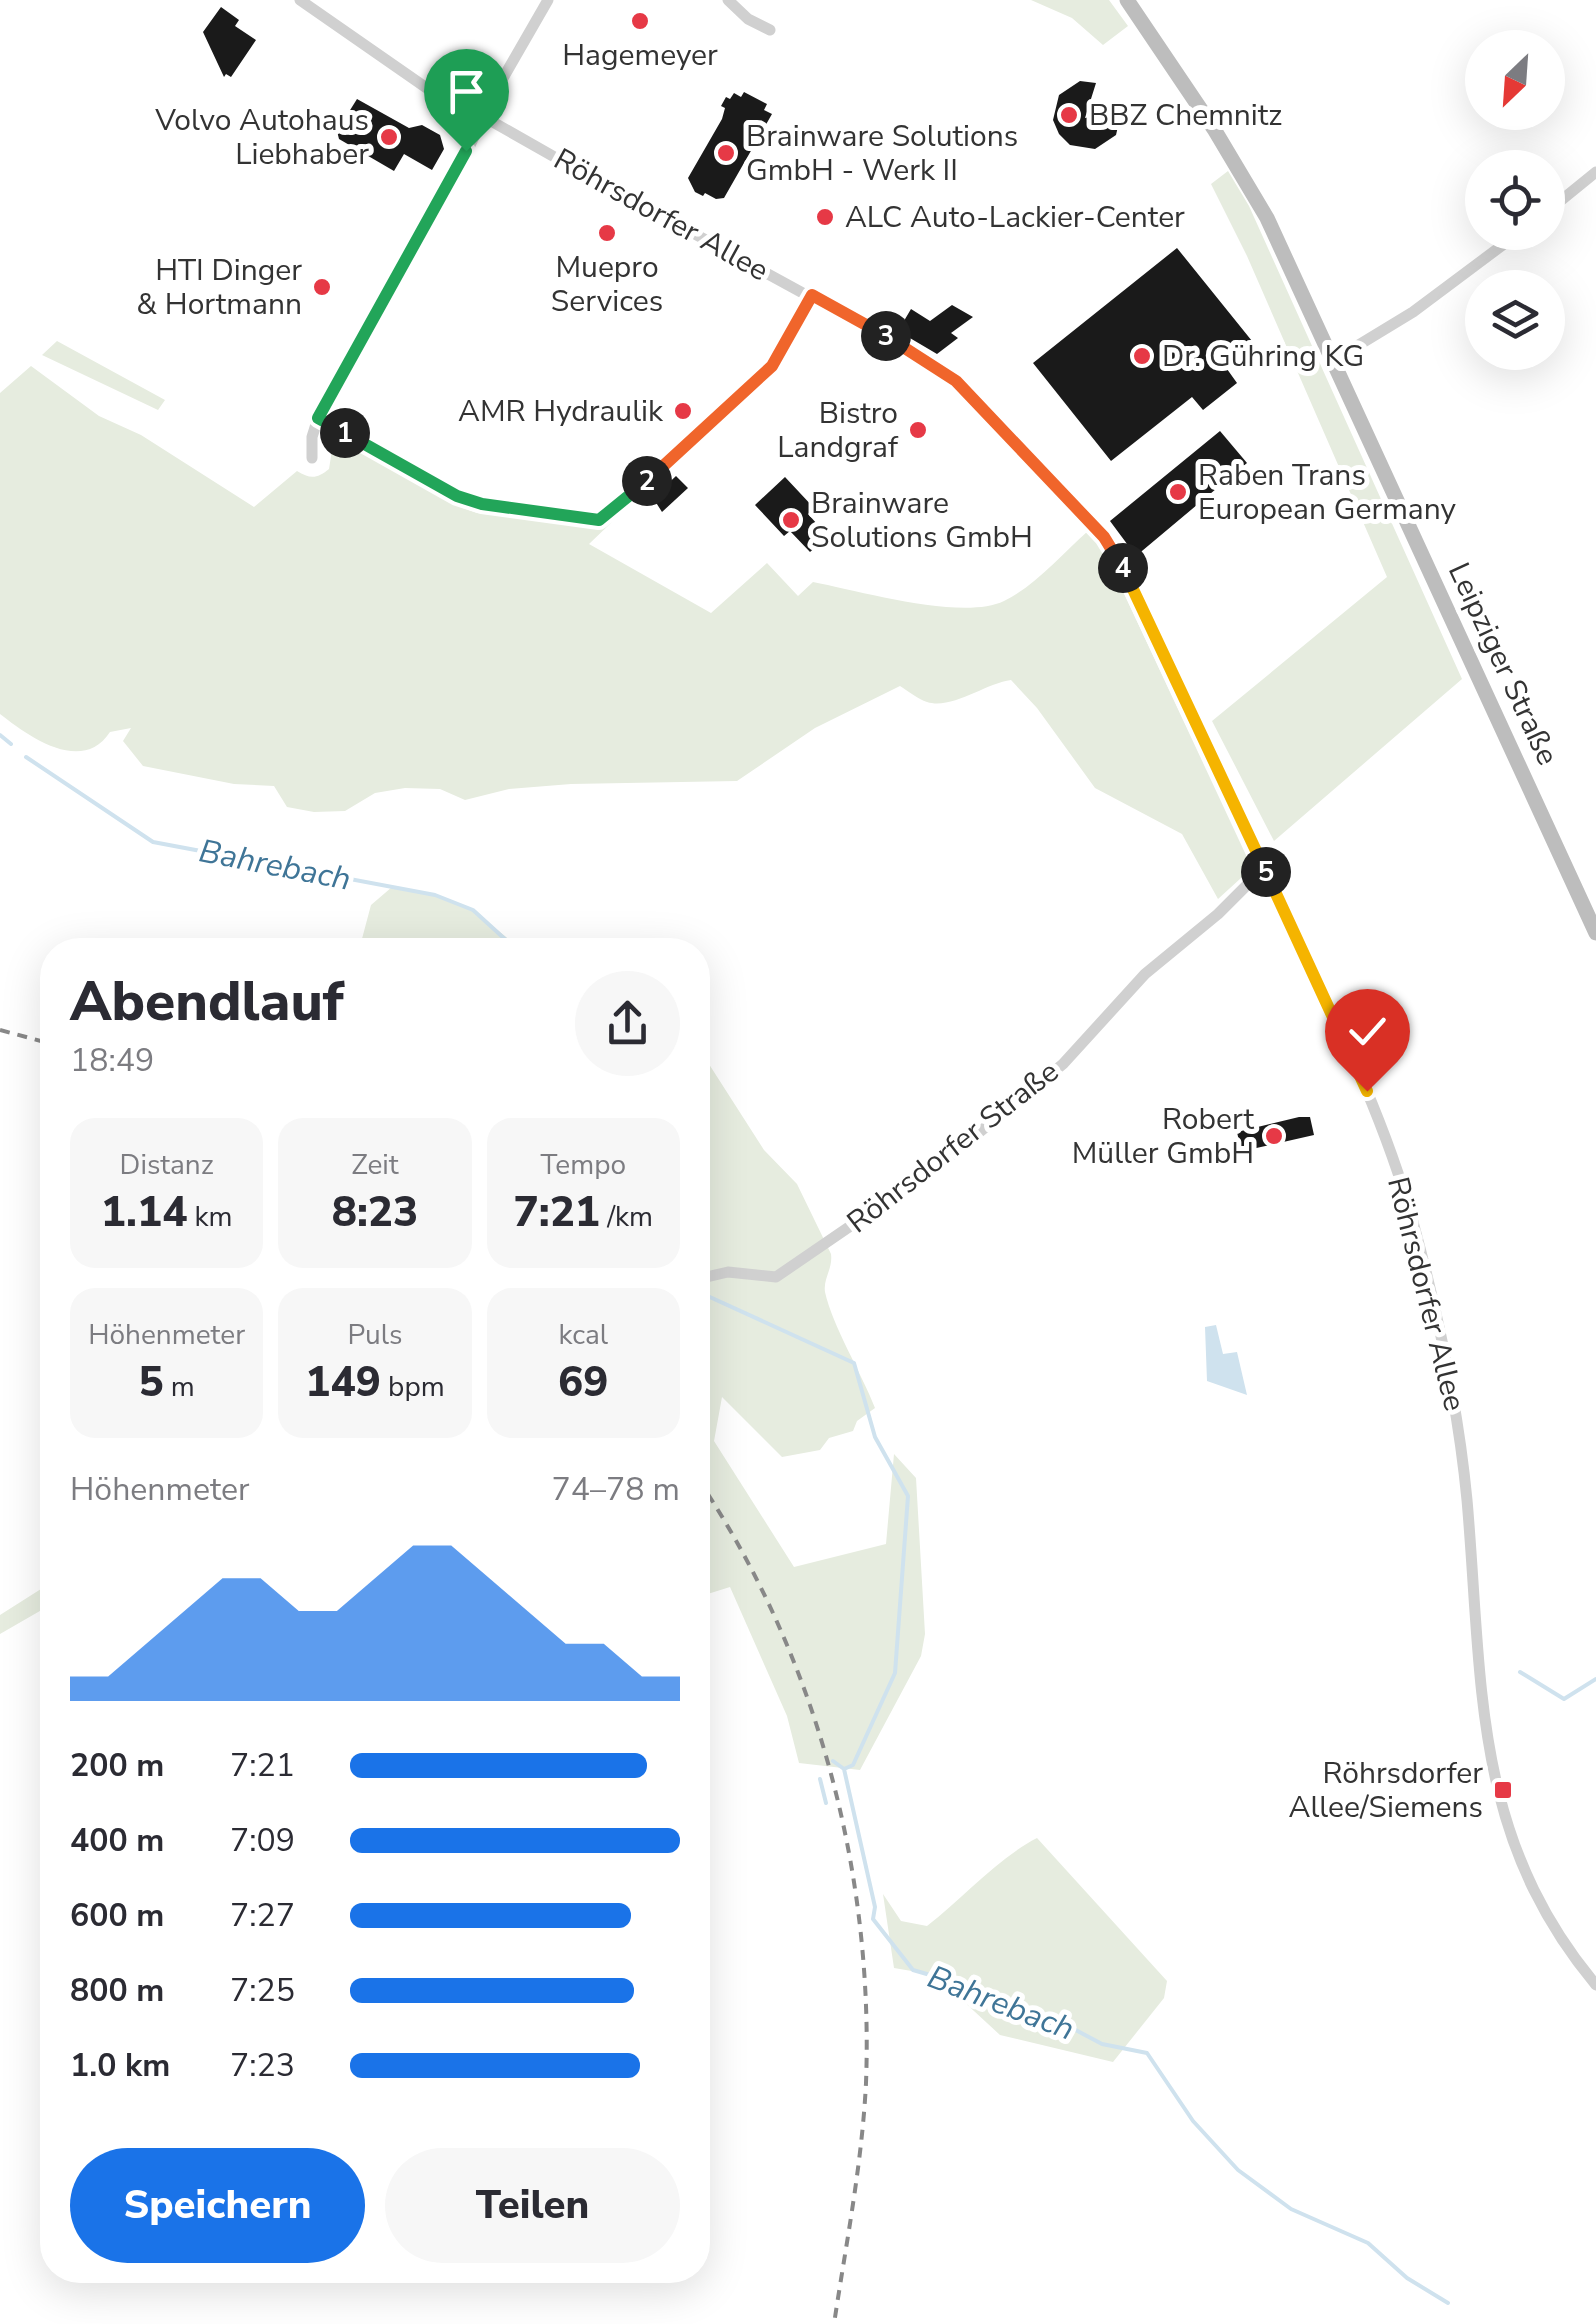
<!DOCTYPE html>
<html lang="de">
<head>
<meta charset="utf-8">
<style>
  body { margin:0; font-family:"Nunito Sans",sans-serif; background:#f7f7f7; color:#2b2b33; height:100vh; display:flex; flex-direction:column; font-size:38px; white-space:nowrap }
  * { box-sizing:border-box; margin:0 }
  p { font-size:32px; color:#7c7c81 }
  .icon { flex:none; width:55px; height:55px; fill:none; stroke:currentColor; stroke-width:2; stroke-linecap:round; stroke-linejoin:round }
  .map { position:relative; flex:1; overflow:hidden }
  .drawer { position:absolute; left:40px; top:938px; width:670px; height:1345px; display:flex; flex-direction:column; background:#fff; border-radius:40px; box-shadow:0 10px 40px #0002 }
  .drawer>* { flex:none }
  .needle { width:65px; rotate:205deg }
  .controls { position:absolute; left:1465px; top:30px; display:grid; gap:20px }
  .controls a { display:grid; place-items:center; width:100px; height:100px; border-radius:50%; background:#fff; box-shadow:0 10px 40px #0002; font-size:50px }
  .pin { position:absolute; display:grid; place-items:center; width:85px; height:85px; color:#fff; margin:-102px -42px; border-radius:50% 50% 50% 0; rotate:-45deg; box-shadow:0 0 10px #0007 }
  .pin .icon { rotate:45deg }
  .km { position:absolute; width:50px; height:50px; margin:-25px; border-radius:50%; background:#222; color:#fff; font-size:28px; line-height:50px; text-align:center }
  .round { display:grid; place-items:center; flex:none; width:105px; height:105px; border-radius:52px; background:#f7f7f7 }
  .summary { display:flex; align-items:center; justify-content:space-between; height:170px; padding:0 30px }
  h1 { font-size:55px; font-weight:800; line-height:75px }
  .figures { display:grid; grid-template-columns:repeat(3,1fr); gap:15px; height:170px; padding:10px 30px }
  .figures div { display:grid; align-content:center; border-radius:25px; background:#f7f7f7; text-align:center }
  .figures b { font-size:42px; font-weight:800 }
  .figures small { font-size:28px; font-weight:400 }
  .figures p { font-size:28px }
  .chart { height:280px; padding:20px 30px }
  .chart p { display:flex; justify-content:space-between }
  .chart svg { width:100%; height:180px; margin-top:10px; fill:#1a73e8; opacity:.7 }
  .cta { display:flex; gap:20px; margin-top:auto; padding:20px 30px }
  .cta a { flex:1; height:115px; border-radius:60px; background:#1a73e8; color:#fff; font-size:40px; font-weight:800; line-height:115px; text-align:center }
  .cta a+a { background:#f7f7f7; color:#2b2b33 }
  ul { padding:0 30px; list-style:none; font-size:32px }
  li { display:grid; grid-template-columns:160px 120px 1fr; align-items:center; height:75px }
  li i { height:25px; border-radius:12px; background:#1a73e8 }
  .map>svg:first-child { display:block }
  .green { fill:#e6ecdf }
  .water { fill:#cfe2ee }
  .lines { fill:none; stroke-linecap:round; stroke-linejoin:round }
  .stream { stroke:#cfe2ee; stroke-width:4 }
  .building { fill:#1a1a1a }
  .minor { stroke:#d0d0d0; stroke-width:11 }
  .secondary { stroke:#bdbdbd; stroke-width:15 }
  .rail { stroke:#888; stroke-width:4; stroke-dasharray:10 8; stroke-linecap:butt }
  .split-1-casing { stroke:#fff; stroke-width:20 }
  .split-2-casing { stroke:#fff; stroke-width:20 }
  .split-3-casing { stroke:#fff; stroke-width:20 }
  .split-4-casing { stroke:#fff; stroke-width:20 }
  .split-5-casing { stroke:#fff; stroke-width:20 }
  .split-6-casing { stroke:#fff; stroke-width:20 }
  .split-1 { stroke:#22a559; stroke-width:12 }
  .split-2 { stroke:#22a559; stroke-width:12 }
  .split-3 { stroke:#f0652b; stroke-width:12 }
  .split-4 { stroke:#f0652b; stroke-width:12 }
  .split-5 { stroke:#f5b400; stroke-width:12 }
  .split-6 { stroke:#f5b400; stroke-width:12 }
  .poi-dot { fill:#e63946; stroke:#fff; stroke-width:4 }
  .labels { text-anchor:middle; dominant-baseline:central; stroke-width:10; stroke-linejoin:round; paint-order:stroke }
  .poi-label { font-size:30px; fill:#333; stroke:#fff; text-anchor:start }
  .street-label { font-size:30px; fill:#333; stroke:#fff }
  .water-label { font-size:32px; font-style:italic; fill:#3f7597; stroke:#fff }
</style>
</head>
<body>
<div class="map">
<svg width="1596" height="2324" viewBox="0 0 1596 2324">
  <rect width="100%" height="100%" fill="#fff"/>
  <path class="green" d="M1031,0H1109L1128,26L1103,45L1072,18Z
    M1228,171L1249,206L1462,679L1274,841L1212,721L1387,577L1247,256L1211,184Z
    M57,341L165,400L158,410L42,355Z
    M31,366L99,416L141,435L254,507L297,471C310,479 317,479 329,469L332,450L325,439L329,432L460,507L477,513L592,528L612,522L589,544L711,613L767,563L798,596L813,582C860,591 963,621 1004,601C1035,586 1062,554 1088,531L1108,559L1252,868L1218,899L1182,834L1095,788L1037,708L1011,680C986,683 952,710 927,702C918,699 908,691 900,686L815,728L737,781L571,784L509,789L465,800L440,789L405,788L375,793L345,811L314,812L287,807L274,786L234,784L143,766L123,741L131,728L110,732C82,775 28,736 0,714V393Z
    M392,887L435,895L473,910L522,950H359L371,905Z
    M698,1047L764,1150L797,1184L831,1254C833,1269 823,1278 825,1292C832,1325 862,1374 875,1408L857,1421L853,1431L829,1438L820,1450L782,1457L722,1397L714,1441L794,1567L886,1544L894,1454L916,1478L925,1634L921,1656L860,1770L799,1763L787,1716L730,1587L698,1597Z
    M52,1582V1604L0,1634V1615Z
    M1037,1838L1167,1981L1164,1998L1113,2062L1000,2035L935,1975L894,1968L883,1894L901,1921L927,1926C963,1898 998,1858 1037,1838Z"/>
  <path class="water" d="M1216,1325L1223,1354L1237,1352L1247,1395L1207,1381L1205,1327Z"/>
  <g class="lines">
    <path class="stream" d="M0,735L11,744
      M26,757L153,842L435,895L473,910L507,941L534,950
      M701,1293L854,1363L875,1437L908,1496L895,1673L853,1765L844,1769L875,1907L873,1919L913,1970L985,1991L1026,2018L1070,2027L1102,2044L1147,2053L1193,2121L1238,2170L1291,2209L1368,2243L1407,2278L1448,2303
      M1520,1672L1564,1699L1596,1679
      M833,1761L844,1769
      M820,1779L826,1803"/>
  </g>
  <path class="building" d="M221,7L239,20L235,26L256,40L231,77L226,74L224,77L203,32Z
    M1080,81L1096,83L1085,118L1122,109L1116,135L1095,149L1070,145L1059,134L1053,120L1059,95Z
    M744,92L767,104L764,110L772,114L724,198L716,199L705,193L703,196L695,192L688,178L722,119L725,108L721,106L726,97L730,99L734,93L741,97Z
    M357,99L409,128L422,125L440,135L444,149L432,170L404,154L394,171L339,139L337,131Z
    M1177,248L1256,346L1227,369L1237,383L1203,410L1192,397L1111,461L1033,363Z
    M952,305L973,317L951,333L958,338L937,354L898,331L911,309L930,321Z
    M1220,431L1247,463L1136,556L1110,521Z
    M676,476L688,488L662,512L655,501L658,493Z
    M785,477L814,508L808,514L828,536L810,552L790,531L784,536L755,505Z
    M1299,1117H1310L1314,1135L1252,1149L1253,1153L1242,1155L1237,1132Z"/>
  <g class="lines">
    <path class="minor" d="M300,0L428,89L465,107H477L491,121L565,163L940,368L1025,452L1105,537L1118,558C1174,675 1229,793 1284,911C1332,1013 1383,1113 1413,1222C1438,1313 1458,1406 1467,1500C1483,1682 1471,1835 1596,1985
      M728,0L748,19L770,30
      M1548,211L1596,172
      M1334,360L1413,312L1520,232
      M318,418L457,496L483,504L599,520L607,516L772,366L811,295
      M312,458V437L318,418L467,151L477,131V107L495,92L548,0
      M698,1279L728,1272L776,1277L938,1166L1063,1064L1145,974L1218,914L1264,868"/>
    <path class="secondary" d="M1127,0L1214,129L1267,218L1596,933"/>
    <path class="rail" d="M0,1030L52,1044
      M698,1479C816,1655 874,1871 866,2083C862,2164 846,2244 834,2324"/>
  </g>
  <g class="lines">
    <defs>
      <path id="split-1" d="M345,433L318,418L466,151"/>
      <path id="split-2" d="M345,433L457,496L482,504L599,520L647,481"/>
      <path id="split-3" d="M647,481L772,366L812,295L886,336"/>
      <path id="split-4" d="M886,336L956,381L1104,537L1123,568"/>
      <path id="split-5" d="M1123,568L1266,872"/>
      <path id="split-6" d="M1266,872L1367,1091"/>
    </defs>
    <use href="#split-1" class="split-1-casing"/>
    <use href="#split-2" class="split-2-casing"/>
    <use href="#split-3" class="split-3-casing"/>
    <use href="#split-4" class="split-4-casing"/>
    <use href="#split-5" class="split-5-casing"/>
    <use href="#split-6" class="split-6-casing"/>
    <use href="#split-1" class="split-1"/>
    <use href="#split-2" class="split-2"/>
    <use href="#split-3" class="split-3"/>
    <use href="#split-4" class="split-4"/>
    <use href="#split-5" class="split-5"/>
    <use href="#split-6" class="split-6"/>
  </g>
  <g class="poi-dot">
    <circle cx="640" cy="21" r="10"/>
    <circle cx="1069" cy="115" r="10"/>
    <circle cx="389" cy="137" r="10"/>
    <circle cx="726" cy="153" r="10"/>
    <circle cx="825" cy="217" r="10"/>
    <circle cx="607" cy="233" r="10"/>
    <circle cx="322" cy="287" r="10"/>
    <circle cx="1142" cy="356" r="10"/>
    <circle cx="683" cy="411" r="10"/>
    <circle cx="918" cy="430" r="10"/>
    <circle cx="1178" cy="492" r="10"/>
    <circle cx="791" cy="520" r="10"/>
    <circle cx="1274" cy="1136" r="10"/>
    <rect x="1493" y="1780" width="20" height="20" rx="5"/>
  </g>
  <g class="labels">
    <g class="poi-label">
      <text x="640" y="55" text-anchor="middle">Hagemeyer</text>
      <text x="1089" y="115">BBZ Chemnitz</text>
      <text x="369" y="120" text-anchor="end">Volvo Autohaus<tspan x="369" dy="34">Liebhaber</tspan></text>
      <text x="746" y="136">Brainware Solutions<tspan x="746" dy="34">GmbH - Werk II</tspan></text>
      <text x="845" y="217">ALC Auto-Lackier-Center</text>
      <text x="607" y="267" text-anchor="middle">Muepro<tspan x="607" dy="34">Services</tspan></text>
      <text x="302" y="270" text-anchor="end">HTI Dinger<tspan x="302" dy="34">&amp; Hortmann</tspan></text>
      <text x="1162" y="356">Dr. Gühring KG</text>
      <text x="663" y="411" text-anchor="end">AMR Hydraulik</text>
      <text x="898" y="413" text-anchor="end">Bistro<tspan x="898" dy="34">Landgraf</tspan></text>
      <text x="1198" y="475">Raben Trans<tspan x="1198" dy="34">European Germany</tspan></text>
      <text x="811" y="503">Brainware<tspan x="811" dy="34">Solutions GmbH</tspan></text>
      <text x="1254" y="1119" text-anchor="end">Robert<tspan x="1254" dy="34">Müller GmbH</tspan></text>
      <text x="1483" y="1773" text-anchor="end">Röhrsdorfer<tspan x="1483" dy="34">Allee/Siemens</tspan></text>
    </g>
    <g class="street-label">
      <text transform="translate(661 215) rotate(29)">Röhrsdorfer Allee</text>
      <text transform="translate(1503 664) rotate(65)">Leipziger Straße</text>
      <text transform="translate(953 1147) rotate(-38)">Röhrsdorfer Straße</text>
      <text transform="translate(1426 1294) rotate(76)">Röhrsdorfer Allee</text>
    </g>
    <g class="water-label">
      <text transform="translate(275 865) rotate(11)">Bahrebach</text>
      <text transform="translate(1001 2003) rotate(21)">Bahrebach</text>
    </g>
  </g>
</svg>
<div class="controls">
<a><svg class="needle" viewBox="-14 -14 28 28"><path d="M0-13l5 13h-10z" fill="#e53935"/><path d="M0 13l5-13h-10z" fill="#7c7c81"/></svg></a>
<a><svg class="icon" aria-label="locate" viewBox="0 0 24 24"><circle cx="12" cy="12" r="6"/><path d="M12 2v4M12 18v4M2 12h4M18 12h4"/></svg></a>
<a><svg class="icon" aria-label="layers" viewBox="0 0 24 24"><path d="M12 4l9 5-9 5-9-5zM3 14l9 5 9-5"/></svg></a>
</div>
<div class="pin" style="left:466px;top:151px;background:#1e9e55"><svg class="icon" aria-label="arrive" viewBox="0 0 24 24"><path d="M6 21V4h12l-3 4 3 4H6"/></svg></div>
<div class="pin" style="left:1367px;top:1091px;background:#d93025"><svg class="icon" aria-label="check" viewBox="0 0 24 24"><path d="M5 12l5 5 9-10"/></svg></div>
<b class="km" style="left:345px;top:433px">1</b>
<b class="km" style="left:647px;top:481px">2</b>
<b class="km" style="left:886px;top:336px">3</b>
<b class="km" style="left:1123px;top:568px">4</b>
<b class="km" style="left:1266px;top:872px">5</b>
<section class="drawer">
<div class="summary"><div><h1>Abendlauf</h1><p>18:49</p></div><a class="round"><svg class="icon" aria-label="share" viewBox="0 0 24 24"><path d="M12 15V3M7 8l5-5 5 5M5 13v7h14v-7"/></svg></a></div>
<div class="figures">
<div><p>Distanz</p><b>1.14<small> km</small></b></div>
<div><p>Zeit</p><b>8:23</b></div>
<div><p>Tempo</p><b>7:21<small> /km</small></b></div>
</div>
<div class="figures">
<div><p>Höhenmeter</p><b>5<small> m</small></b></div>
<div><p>Puls</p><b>149<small> bpm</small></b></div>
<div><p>kcal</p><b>69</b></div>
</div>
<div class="chart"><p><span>Höhenmeter</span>74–78 m</p>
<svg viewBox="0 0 160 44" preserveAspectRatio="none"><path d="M0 44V38L10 38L20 30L30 22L40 14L50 14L60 22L70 22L80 14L90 6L100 6L110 14L120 22L130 30L140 30L150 38L160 38V44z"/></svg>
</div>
<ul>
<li><b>200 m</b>7:21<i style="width:90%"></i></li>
<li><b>400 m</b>7:09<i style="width:100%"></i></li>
<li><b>600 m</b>7:27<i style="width:85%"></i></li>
<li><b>800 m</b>7:25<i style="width:86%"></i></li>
<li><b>1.0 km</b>7:23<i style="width:88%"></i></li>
</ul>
<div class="cta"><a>Speichern</a><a>Teilen</a></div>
</section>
</div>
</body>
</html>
